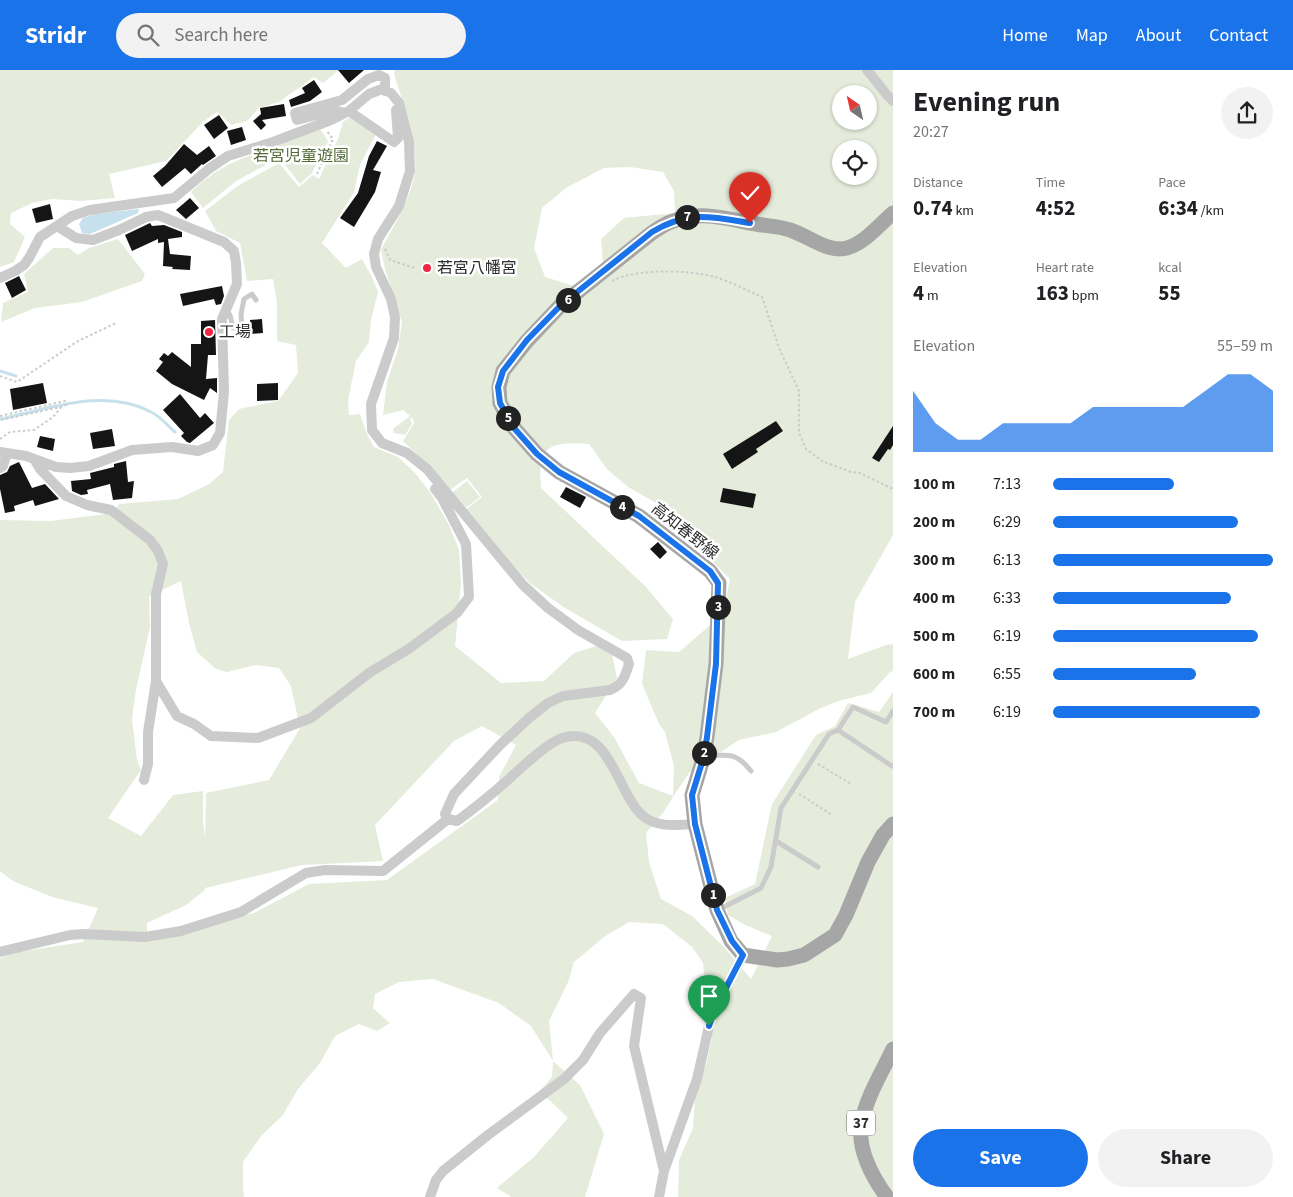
<!DOCTYPE html>
<html lang="en">
<head>
<meta charset="utf-8">
<style>
  body { margin:0; font-family:"Source Sans 3","Noto Sans JP",sans-serif; background:#f2f2f2; color:#202124; height:100vh; display:flex; flex-direction:column; font-size:19px; white-space:nowrap }
  * { box-sizing:border-box; margin:0 }
  p { font-size:16px; color:#757577 }
  .icon { flex:none; width:28px; height:28px; fill:none; stroke:currentColor; stroke-width:2; stroke-linecap:round; stroke-linejoin:round }
  .map { position:relative; flex:1; overflow:hidden }
  .drawer { display:flex; flex-direction:column; background:#fff; width:400px }
  .drawer>* { flex:none }
  .needle { width:32px; rotate:326deg }
  .buttons { position:absolute; left:832px; top:15px; display:grid; gap:10px }
  .buttons a { display:grid; place-items:center; width:45px; height:45px; border-radius:50%; background:#fff; box-shadow:0 1px 4px #0004; font-size:25px }
  .pin { position:absolute; display:grid; place-items:center; width:42px; height:42px; color:#fff; margin:-51px -21px; border-radius:50% 50% 50% 0; rotate:-45deg; box-shadow:0 0 5px #0007 }
  .pin .icon { rotate:45deg }
  .km { position:absolute; width:25px; height:25px; margin:-12px; border-radius:50%; background:#222; color:#fff; font-size:14px; line-height:25px; text-align:center }
  .round { display:grid; place-items:center; flex:none; width:52px; height:52px; border-radius:26px; background:#f2f2f2 }
  .head { display:flex; align-items:center; justify-content:space-between; height:85px; padding:0 20px }
  h1 { font-size:28px; font-weight:700; line-height:38px }
  .metrics { display:grid; grid-template-columns:repeat(3,1fr); gap:8px; height:85px; padding:5px 20px }
  .metrics div { display:grid; align-content:center }
  .metrics b { font-size:21px; font-weight:700 }
  .metrics small { font-size:14px; font-weight:400 }
  .metrics p { font-size:14px }
  .chart { height:140px; padding:10px 20px }
  .chart p { display:flex; justify-content:space-between }
  .chart svg { width:100%; height:90px; margin-top:5px; fill:#1a73e8; opacity:.7 }
  .button { display:flex; gap:10px; margin-top:auto; padding:10px 20px }
  .button a { flex:1; height:58px; border-radius:30px; background:#1a73e8; color:#fff; font-size:20px; font-weight:700; line-height:58px; text-align:center }
  .button a+a { background:#f2f2f2; color:#202124 }
  ul { padding:0 20px; list-style:none; font-size:16px }
  li { display:grid; grid-template-columns:80px 60px 1fr; align-items:center; height:38px }
  li i { height:12px; border-radius:6px; background:#1a73e8 }
  header { display:flex; align-items:center; gap:30px; box-sizing:border-box; height:70px; padding:0 25px; background:#1a73e8; color:#fff }
  header strong { font-size:24px }
  nav { display:flex; gap:28px; margin-inline-start:auto; font-size:18px }
  .search { width:350px; height:45px; background:#f2f2f2; display:flex; align-items:center; gap:12px; box-sizing:border-box; padding:0 18px; border-radius:28px; color:#757577; font-size:19px }
  main { display:flex; flex:1; min-height:0 }
  .map>svg:first-child { display:block }
  .green { fill:#e6ecdb; fill-rule:evenodd }
  .water { fill:#c6e1ed }
  .lines { fill:none; stroke-linecap:round; stroke-linejoin:round }
  .stream { stroke:#c6e1ed; stroke-width:3 }
  .building { fill:#151515 }
  .path { stroke:#cbcbcb; stroke-width:2; stroke-dasharray:2.5 2.5; stroke-linecap:butt }
  .lane { stroke:#cbcbcb; stroke-width:5 }
  .street { stroke:#cbcbcb; stroke-width:10 }
  .primary { stroke:#a6a6a6; stroke-width:15 }
  .route-casing { stroke:#fff; stroke-width:10 }
  .route { stroke:#1a73e8; stroke-width:6 }
  .poi-dot { fill:#ef2644; stroke:#fff; stroke-width:2 }
  .labels { text-anchor:middle; dominant-baseline:central; stroke-width:5; stroke-linejoin:round; paint-order:stroke }
  .shield { fill:#fff; stroke:#6d6d6d; stroke-width:1 }
  .shield-label { font-size:15px; font-weight:bold; fill:#2e2e2e }
  .park-label { font-size:16px; fill:#556c39; stroke:#fff }
  .poi-label { font-size:16px; fill:#2e2e2e; stroke:#fff; text-anchor:start }
  .street-label { font-size:16px; fill:#2e2e2e; stroke:#fff }
</style>
</head>
<body>
<header>
<strong>Stridr</strong>
<div class="search"><svg class="icon" aria-label="search" viewBox="0 0 24 24"><circle cx="10" cy="10" r="6"/><path d="M15 15l6 6"/></svg>Search here</div>
<nav><a>Home</a><a>Map</a><a>About</a><a>Contact</a></nav>
</header>
<main>
<div class="map">
<svg width="893" height="1127" viewBox="0 0 893 1127">
  <rect width="100%" height="100%" fill="#fff"/>
  <path class="green" d="M0,0H339L323,13L314,7L279,32L259,38L247,51L231,55L217,42L203,52L166,91L109,104L115,128L81,131L52,129L32,133L11,143L10,154L25,167L14,192L0,197Z
    M395,0H893V465L855,532L848,589L886,575L893,574V602L891,601L871,623L838,631L819,639L776,662L739,670L689,703L673,727L663,743L646,763L649,792L661,829L692,846L724,877L751,909L772,866L745,855L728,845L725,828L755,814L772,734L816,665L835,656L848,633L879,642L893,622V1127H678L679,1090L693,1058L695,1026L706,995L712,968L711,942L705,913L703,893L692,877L663,854L629,852L604,867L574,892L569,910L549,951L553,991L580,1015L604,1064L585,1127H511L497,1118L534,1087L568,1048L540,1021L552,1007L553,991L531,956L499,933L433,909L399,912L375,924L373,938L390,953L377,961L359,954L335,966L320,993L298,1019L283,1045L261,1066L243,1092V1118L244,1127H0V888L18,882L83,872L98,838L52,827L13,811L0,801V450L51,451L114,443L119,434L178,429L209,414L223,402L229,350L239,339L278,331L298,303L296,275L277,271V232L273,209L247,211L240,173L216,161L205,141L239,115L279,93L299,117L313,105L319,109L338,69L343,52L350,47L376,64L360,95L354,122L322,173L346,198L362,189L372,207L378,222L371,250L369,272L356,291L348,330L349,345L360,344L367,364L374,377L398,387L415,403L430,422L449,455L459,480L461,513L455,576L501,613L544,611L574,583L596,576L612,584L617,608L595,643L614,667L639,713L673,726L674,696L665,662L659,654L642,614L646,580L679,582L723,544L730,509L691,470L658,434L628,417L607,399L589,374C574,373 546,370 541,390C539,399 541,409 541,418L645,516L673,549L667,569L622,571L565,538L531,514L501,484L464,441L482,427L467,408L450,420L430,397L403,371L414,353L413,349L410,347L412,354L405,365L394,363L393,359L410,346L403,340L383,345L387,312L398,279L402,252L385,199L381,180C393,157 412,127 415,102C418,69 403,34 394,4ZM841,24H869V51H841ZM841,79H869V106H841ZM630,97L663,102L674,121L675,143L624,148L601,169L604,205L574,216L545,207L534,178L542,138L566,118L604,98ZM181,511L189,553L197,582L216,599L227,602L255,595L279,598L291,616L300,658L269,710L206,723L205,769L203,752V721L173,725L141,766L108,748L141,700L137,690L132,649L136,619L150,557L149,526ZM482,656L516,675L499,707L498,730L387,810L309,814L254,843L147,867V853L186,835L205,820V818L302,795L383,791L375,755L454,671Z
    M320,59L328,71L312,103L300,114L272,78Z
    M268,79L275,90L236,111L203,138L191,122C216,98 236,90 268,79Z
    M118,169L145,204L142,211L82,232L35,238L1,252L3,233L28,222L24,204L53,178H69L78,185L89,178Z
    M467,411L480,427L463,440L450,424Z"/>
  <path class="water" d="M139,139L138,143L90,164L82,163L79,154L83,148L95,144Z"/>
  <g class="lines">
    <path class="stream" d="M0,301L16,306
      M0,349C49,339 104,317 151,342C160,346 167,355 175,362"/>
  </g>
  <path class="building" d="M338,0H364L349,13Z
    M314,10L322,22L310,31L291,37L289,30L305,23L302,18Z
    M284,34L286,46L262,50L266,55L261,60L253,51L261,44L260,38Z
    M219,45L228,58L214,69L204,55Z
    M242,57L246,70L231,75L227,61Z
    M377,71L387,76L373,100L381,102L375,122L354,157L340,148L358,123L369,86Z
    M184,74L197,85L209,76L216,86L203,95L202,94L191,104L185,98L162,117L153,106L165,96Z
    M190,128L199,138L186,149L176,140Z
    M50,134L53,149L36,153L32,139Z
    M150,153L152,156L164,155L182,162V167L168,169L170,184L191,186L190,200L172,199L173,197L163,196L164,172L158,173V169L132,181L125,165Z
    M19,206L26,220L12,228L5,213Z
    M222,216L224,226L221,234L216,235L214,229L183,236L180,224Z
    M262,249L263,263L250,264V250Z
    M215,250L216,285H208L206,309L217,308V323L210,318L204,330L172,314L156,301L163,292L159,289L164,283L168,286L172,282L191,297V274H201V251Z
    M43,313L47,333L13,340L10,319Z
    M278,313V330L257,331V314Z
    M180,324L200,348L205,343L214,353L190,373L187,372L181,366L184,363L163,340Z
    M776,351L783,361L756,379L758,382L732,399L723,384Z
    M893,356V375L890,380L888,379L879,392L872,388Z
    M112,359L115,376L93,379L90,363Z
    M40,366L55,369L53,381L37,377Z
    M126,391L128,412L134,411L132,428L113,430L110,414L87,420L88,424L81,425L72,421L71,411L91,409L90,403L114,397V394Z
    M19,392L32,418L45,414L59,429L35,436L33,430L14,436L15,441L5,443L0,419V405L7,402L10,396Z
    M566,417L586,427L580,438L560,427Z
    M723,418L756,424L753,438L720,432Z
    M658,472L667,482L660,489L650,479Z"/>
  <g class="lines">
    <path class="path" d="M317,104L333,69L327,61
      M385,179L390,190L415,198
      M612,211C636,198 690,200 715,207C729,211 748,221 762,227L779,278L799,321V363L806,379L822,391L851,402L860,403L893,419
      M0,306L17,312L78,271L116,253
      M0,346L65,331L66,335L61,337L0,350
      M0,369L10,362L34,360L53,347L61,337
      M818,694L851,714
      M799,724L832,745"/>
    <path class="lane" d="M226,240L230,245L233,258H242L241,244L244,229L252,224L256,230
      M838,660L853,637L886,652L893,641
      M707,686C729,685 736,682 751,701
      M776,771L818,797
      M718,840L761,818L771,797L781,738L829,664L838,660L892,696"/>
    <path class="street" d="M867,0L887,25L893,31
      M349,41L394,72L398,68L396,40
      M345,43L334,40L297,50L295,43L342,30L368,9L379,5L385,8V21
      M0,208L15,201L24,195L29,188L40,167L72,146L90,140L174,128L210,98L228,86L273,72L331,50L349,41L369,24L382,19L391,23L399,33L409,72L410,101L399,136L378,169L374,184L376,197L391,229L395,247L394,268L371,334L372,360L382,373L407,383L427,399L523,515L548,538L578,560L627,588L629,594C625,606 623,615 610,620L563,626L548,633L529,648L500,675L454,724L445,744L448,749
      M0,382L26,386L56,397L70,398L89,396L132,380L172,377L198,381L213,375L220,363L224,322L222,249L237,214L236,193L234,181L224,172L158,145L146,147L119,160L93,170L76,168L57,156
      M34,389L40,399L66,426L87,435L111,440L150,470L158,481L163,494L156,524V611L177,646L194,654L211,666L258,668L311,648L369,603L410,578L457,543L469,527L466,474L442,428L435,419
      M0,398L3,396L7,383
      M144,710L148,694V662L156,611
      M448,749L457,751C475,738 493,723 510,708C522,697 547,673 562,668C610,653 617,724 643,746C657,758 678,755 695,754
      M0,882L70,865L84,864L145,867L181,861L241,842L306,803L325,800L383,801L448,749
      M430,1127L436,1110L443,1101L488,1065L564,1009L583,990L600,963L634,924L641,928L634,976L664,1101
      M659,1127L664,1101L697,1009L709,956L714,941L743,885"/>
    <path class="primary" d="M893,143C880,154 865,173 847,178C827,183 809,166 790,160C779,156 767,156 756,154C733,150 706,142 684,148C672,150 663,155 653,162L561,235L527,271L503,301L499,317L500,333L514,358L537,384L559,402L639,446L710,501L719,513L716,594L707,667L704,686L692,725L695,754L717,840L731,871L743,885L777,890L788,889L804,885L835,865L846,845L868,792L883,765L893,754
      M887,1127C872,1107 856,1077 862,1051C867,1026 882,1002 893,979"/>
  </g>
  <g class="lines">
    <defs>
      <path id="route" d="M709,956L714,941L743,885L732,871L717,840L695,754L692,725L704,686L707,667L716,594L718,513L710,501L639,446L559,402L537,384L514,358L500,333L498,317L503,301L527,270L561,235L652,162C687,140 713,147 750,153"/>
    </defs>
    <use href="#route" class="route-casing"/>
    <use href="#route" class="route"/>
  </g>
  <g class="poi-dot">
    <circle cx="427" cy="198" r="5"/>
    <circle cx="209" cy="262" r="5"/>
  </g>
  <g class="labels">
    <rect class="shield" x="847" y="1040.5" width="28" height="25" rx="4"/>
    <g class="shield-label">
      <text x="861" y="1053">37</text>
    </g>
    <g class="park-label">
      <text x="301" y="86">若宮児童遊園</text>
    </g>
    <g class="poi-label">
      <text x="437" y="198">若宮八幡宮</text>
      <text x="219" y="262">工場</text>
    </g>
    <g class="street-label">
      <text transform="translate(685 461) rotate(38)">高知春野線</text>
    </g>
  </g>
</svg>
<div class="buttons">
<a><svg class="needle" viewBox="-14 -14 28 28"><path d="M0-13l5 13h-10z" fill="#e53935"/><path d="M0 13l5-13h-10z" fill="#757577"/></svg></a>
<a><svg class="icon" aria-label="locate" viewBox="0 0 24 24"><circle cx="12" cy="12" r="6"/><path d="M12 2v4M12 18v4M2 12h4M18 12h4"/></svg></a>
</div>
<div class="pin" style="left:709px;top:956px;background:#1e9e55"><svg class="icon" aria-label="arrive" viewBox="0 0 24 24"><path d="M6 21V4h12l-3 4 3 4H6"/></svg></div>
<div class="pin" style="left:750px;top:153px;background:#d93025"><svg class="icon" aria-label="check" viewBox="0 0 24 24"><path d="M5 12l5 5 9-10"/></svg></div>
<b class="km" style="left:713px;top:825px">1</b>
<b class="km" style="left:704px;top:683px">2</b>
<b class="km" style="left:718px;top:537px">3</b>
<b class="km" style="left:622px;top:437px">4</b>
<b class="km" style="left:508px;top:348px">5</b>
<b class="km" style="left:568px;top:230px">6</b>
<b class="km" style="left:687px;top:147px">7</b>
</div>
<section class="drawer">
<div class="head"><div><h1>Evening run</h1><p>20:27</p></div><a class="round"><svg class="icon" aria-label="share" viewBox="0 0 24 24"><path d="M12 15V3M7 8l5-5 5 5M5 13v7h14v-7"/></svg></a></div>
<div class="metrics">
<div><p>Distance</p><b>0.74<small> km</small></b></div>
<div><p>Time</p><b>4:52</b></div>
<div><p>Pace</p><b>6:34<small> /km</small></b></div>
</div>
<div class="metrics">
<div><p>Elevation</p><b>4<small> m</small></b></div>
<div><p>Heart rate</p><b>163<small> bpm</small></b></div>
<div><p>kcal</p><b>55</b></div>
</div>
<div class="chart"><p><span>Elevation</span>55–59 m</p>
<svg viewBox="0 0 160 44" preserveAspectRatio="none"><path d="M0 44V14L10 30L20 38L30 38L40 30L50 30L60 30L70 30L80 22L90 22L100 22L110 22L120 22L130 14L140 6L150 6L160 14V44z"/></svg>
</div>
<ul>
<li><b>100 m</b>7:13<i style="width:55%"></i></li>
<li><b>200 m</b>6:29<i style="width:84%"></i></li>
<li><b>300 m</b>6:13<i style="width:100%"></i></li>
<li><b>400 m</b>6:33<i style="width:81%"></i></li>
<li><b>500 m</b>6:19<i style="width:93%"></i></li>
<li><b>600 m</b>6:55<i style="width:65%"></i></li>
<li><b>700 m</b>6:19<i style="width:94%"></i></li>
</ul>
<div class="button"><a>Save</a><a>Share</a></div>
</section>
</main>
</body>
</html>
